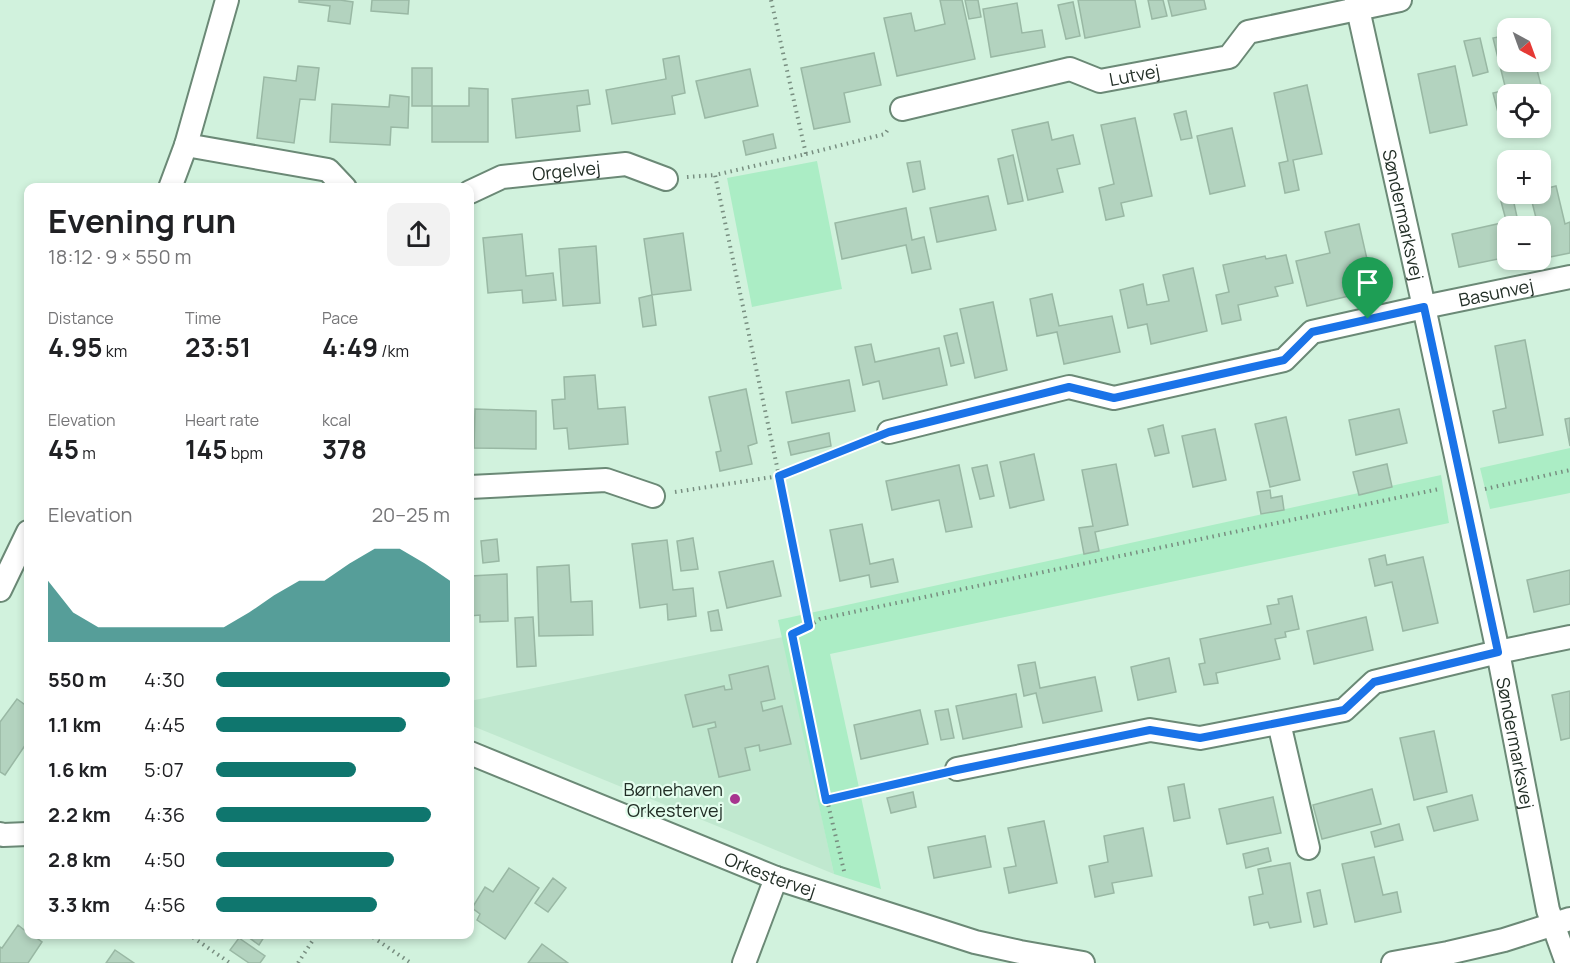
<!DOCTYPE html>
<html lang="en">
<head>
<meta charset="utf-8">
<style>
  body { margin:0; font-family:Manrope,sans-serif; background:#f2f2f2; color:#202124; height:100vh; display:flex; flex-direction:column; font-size:22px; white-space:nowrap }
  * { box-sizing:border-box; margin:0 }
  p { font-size:20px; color:#757577 }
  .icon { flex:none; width:33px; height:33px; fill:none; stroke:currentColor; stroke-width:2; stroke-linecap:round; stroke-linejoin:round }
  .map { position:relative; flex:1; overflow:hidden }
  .panel { position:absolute; left:24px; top:183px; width:450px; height:756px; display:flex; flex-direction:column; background:#fff; border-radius:12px; box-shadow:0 3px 9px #0003 }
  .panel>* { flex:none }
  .needle { width:39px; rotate:139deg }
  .tools { position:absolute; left:1497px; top:18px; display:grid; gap:12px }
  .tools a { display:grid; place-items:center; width:54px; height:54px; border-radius:12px; background:#fff; box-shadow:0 3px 9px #0003; font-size:30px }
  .pin { position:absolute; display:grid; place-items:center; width:51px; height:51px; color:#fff; margin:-62px -26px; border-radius:50% 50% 50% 0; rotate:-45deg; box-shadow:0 0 6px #0007 }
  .pin .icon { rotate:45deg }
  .round { display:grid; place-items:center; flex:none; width:63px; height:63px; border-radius:12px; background:#f2f2f2 }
  .summary { display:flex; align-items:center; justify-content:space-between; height:102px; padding:0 24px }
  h1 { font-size:33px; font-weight:700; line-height:45px }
  .figures { display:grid; grid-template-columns:repeat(3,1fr); gap:9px; height:102px; padding:6px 24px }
  .figures div { display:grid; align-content:center }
  .figures b { font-size:26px; font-weight:700 }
  .figures small { font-size:16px; font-weight:400 }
  .figures p { font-size:16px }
  .chart { height:168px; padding:12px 24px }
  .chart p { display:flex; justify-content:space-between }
  .chart svg { width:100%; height:108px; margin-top:6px; fill:#0f766e; opacity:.7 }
  ul { padding:0 24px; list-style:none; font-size:20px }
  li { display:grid; grid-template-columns:96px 72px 1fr; align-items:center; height:45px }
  li i { height:15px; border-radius:8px; background:#0f766e }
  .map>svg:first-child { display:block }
  .built { fill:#c0e8cf }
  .green { fill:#abedc5 }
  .building { fill:#b3d3bf; stroke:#99b8a4; stroke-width:1.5 }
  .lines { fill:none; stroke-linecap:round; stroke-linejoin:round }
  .minor-casing { stroke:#6b8976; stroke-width:26 }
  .path { stroke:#788e80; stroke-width:4; stroke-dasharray:1.5 4.5; stroke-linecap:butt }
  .minor { stroke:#fff; stroke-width:22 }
  .route-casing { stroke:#fff; stroke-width:12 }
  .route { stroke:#1a73e8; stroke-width:8 }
  .poi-dot { fill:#a7358f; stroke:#e3fded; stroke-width:2 }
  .labels { text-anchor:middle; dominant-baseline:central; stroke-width:4.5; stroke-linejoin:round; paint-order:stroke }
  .street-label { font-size:18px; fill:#222e26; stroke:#e3fded }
  .poi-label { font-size:18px; fill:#222e26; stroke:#e3fded; text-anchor:end }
</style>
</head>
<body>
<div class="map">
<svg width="1570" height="963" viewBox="0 0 1570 963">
  <rect width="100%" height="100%" fill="#d1f2dd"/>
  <path class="built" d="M783,637L834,874L470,725V701Z"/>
  <path class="green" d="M817,161L842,289L752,307L727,178Z
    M1570,448V493L1490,509L1480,468Z
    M1441,475L1449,523L830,654L881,889L834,874L778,620Z"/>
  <path class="building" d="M299,0H340L353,2L350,24L328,21L330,6L299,2Z
    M372,0H409L408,14L371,11Z
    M940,0H962L975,59L897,76L884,18L911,13L915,31L945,24Z
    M965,0H978L981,17L969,19Z
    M1078,0H1135L1140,27L1085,38Z
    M1148,0H1163L1167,16L1152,19Z
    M1168,0H1204L1206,9L1172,16Z
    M1073,2L1080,36L1066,39L1058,5Z
    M1017,3L1022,33L1042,30L1045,47L991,57L983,9Z
    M1508,35V62H1535L1544,97L1540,98V94H1508V123L1501,124L1493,93L1506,90L1493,38Z
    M1480,38L1488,72L1473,76L1464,41Z
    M874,53L881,85L844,93L850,122L814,129L801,68Z
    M679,56L685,93L672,96L675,114L612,124L606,90L666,79L663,59Z
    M298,66L319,68L315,100L300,99L294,143L257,138L264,77L296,81Z
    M1455,66L1467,125L1430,133L1418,74Z
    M412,68H432V106H412Z
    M750,69L758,106L705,118L696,81Z
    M1307,85L1322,154L1293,160L1299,190L1285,193L1279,163L1288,161L1274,93Z
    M469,88L488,89V142H432V106H469Z
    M588,90L590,104L577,106L580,131L516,138L512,99Z
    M390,95L409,97L408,128L391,127L390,145L330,142L332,104L389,107Z
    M1186,111L1192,138L1181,140L1174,114Z
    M1135,118L1152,196L1121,203L1124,216L1106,220L1099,188L1114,184L1101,125Z
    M1048,122L1052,140L1073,135L1080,164L1057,169L1063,192L1028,200L1012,130Z
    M1232,128L1245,186L1210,194L1197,136Z
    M773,134L776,148L746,155L743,141Z
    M1013,155L1023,201L1008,204L998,159Z
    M920,161L925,189L913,192L907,163Z
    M1556,186L1565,224L1570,222V253L1540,259V226H1538L1530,194H1540V190Z
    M1508,192V194H1512L1517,217L1506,220L1499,194Z
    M988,196L996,230L937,242L930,208Z
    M906,208L912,240L924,237L931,269L912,273L906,245L842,259L835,223Z
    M1506,222L1508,230V257L1459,267L1452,234Z
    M1359,224L1374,290L1307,306L1296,261L1330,253L1325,232Z
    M683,233L691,290L652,295L644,239Z
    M522,234L526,276L553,273L556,300L523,303L522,290L488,293L483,238Z
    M596,246L600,303L563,306L559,249Z
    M1286,255L1293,283L1275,287L1278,296L1238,305L1241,320L1222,324L1216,295L1229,292L1223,265L1265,256L1266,259Z
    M1193,268L1207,331L1151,344L1147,324L1128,328L1120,290L1143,284L1147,305L1169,301L1163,275Z
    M1052,294L1059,326L1112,316L1120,352L1064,364L1057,332L1037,336L1030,299Z
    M652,295L656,325L643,327L639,298Z
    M993,302L1007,370L975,378L960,309Z
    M957,333L964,363L951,366L944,336Z
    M1525,340L1543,435L1499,443L1493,411L1506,408L1495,346Z
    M871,344L875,362L939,348L947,385L883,399L879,381L863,385L855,347Z
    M595,375L598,409L625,407L628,444L569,449L567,428L554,429L552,400L565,399L564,377Z
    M849,380L855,411L792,423L786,392Z
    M746,389L757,443L748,446L752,464L720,471L716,452L721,451L709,397Z
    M475,409L536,411V449L474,448Z
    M1399,409L1407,443L1356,455L1349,420Z
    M1286,417L1300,480L1270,487L1255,424Z
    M1570,418V446L1565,419Z
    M1163,425L1169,453L1155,456L1148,429Z
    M1215,429L1226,480L1193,487L1182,436Z
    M829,433L831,446L791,455L788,442Z
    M1034,454L1044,500L1010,508L1000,462Z
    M1116,464L1128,525L1095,532L1099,551L1084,554L1079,528L1093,526L1082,470Z
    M1387,464L1392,487L1359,495L1353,472Z
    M959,465L972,527L946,532L939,500L892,510L886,481Z
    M987,465L994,496L980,499L972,468Z
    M1270,490L1271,498L1282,496L1284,510L1261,514L1257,492Z
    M862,524L870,564L893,559L898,582L871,587L869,575L840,581L830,530Z
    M693,538L698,569L681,571L677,541Z
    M497,539L499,561L483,563L481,541Z
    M667,540L673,590L693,588L696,616L668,620L667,604L640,608L632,544Z
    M1385,555L1387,565L1423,557L1438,623L1403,631L1392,582L1375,586L1369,559Z
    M773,561L781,596L727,608L719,572Z
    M569,565L571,602L592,601L593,635L539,636L537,567Z
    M1570,570V604L1534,612L1527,580Z
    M507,574L508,621L480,622V615L470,616V576Z
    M1292,596L1299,629L1285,632L1286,637L1275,639L1280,659L1216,673L1218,683L1204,685L1199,664L1205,663L1200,639L1271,624L1267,606L1279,604L1278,599Z
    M718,610L722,630L711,631L708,612Z
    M533,617L536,666L517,667L515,618Z
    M1366,617L1373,650L1314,664L1307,631Z
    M1169,658L1176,692L1138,700L1131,667Z
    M1035,662L1040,688L1095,677L1102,711L1043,723L1036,693L1024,696L1018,665Z
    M768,666L775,699L761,702L763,711L782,706L791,744L760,751L759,745L745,748L750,770L719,777L708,729L716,727L715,722L693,727L685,695L724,686L725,690L732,689L729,675Z
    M1570,691V738L1561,740L1552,695Z
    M1016,694L1022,727L963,739L956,706Z
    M17,699L28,707V741L5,775L0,772V722Z
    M948,709L954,738L941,740L935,711Z
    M920,710L928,744L861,759L854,725Z
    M1434,731L1447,792L1414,800L1400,738Z
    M1184,784L1190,818L1174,821L1168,787Z
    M1372,789L1381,824L1322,839L1313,805Z
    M913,792L916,807L891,813L887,798Z
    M1472,795L1478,820L1434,831L1427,807Z
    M1273,797L1281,833L1227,844L1219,809Z
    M1044,821L1057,883L1009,893L1004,868L1016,866L1008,828Z
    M1399,824L1403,840L1375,847L1371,832Z
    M1143,828L1152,876L1112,883L1114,893L1095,897L1089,866L1108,862L1104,836Z
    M985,836L991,867L934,878L928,847Z
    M1268,848L1271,861L1246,868L1243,854Z
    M1374,857L1383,895L1397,892L1401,912L1355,922L1342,864Z
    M1290,863L1301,922L1270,928L1268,922L1254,925L1249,897L1263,894L1258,869Z
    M509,868L539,888L505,939L477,920L480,914L472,908L485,887L493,892Z
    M553,878L566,888L548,912L535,903Z
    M1320,890L1327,924L1314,927L1307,893Z
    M18,925L28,933V934H31L42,942L28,963H0V947L2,948Z
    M244,934H266L259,945Z
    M239,938L265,956L260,963H249L230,950Z
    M542,944L568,963H528Z
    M115,950L134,963H106Z"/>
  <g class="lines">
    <defs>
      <g id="minor">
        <path id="s1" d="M1356,0L1424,307L1498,652L1548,910L1567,963"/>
        <path id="s2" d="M902,109L1070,69L1100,81L1229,57L1248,32L1400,0"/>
        <path d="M186,145L328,170L345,188"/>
        <path d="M170,188L186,145L227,0"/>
        <path id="s3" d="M470,192L502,177L626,164L666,179"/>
        <path id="s4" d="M889,432L1069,387L1114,398L1284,360L1312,332L1424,307L1570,277"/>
        <path d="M470,487L606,480L653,496"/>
        <path d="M0,590L28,532"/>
        <path d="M1279,723L1308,848"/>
        <path id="s5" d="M470,753L776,878L975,942L1020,952L1083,963"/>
        <path d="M957,769L1150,730L1200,738L1344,710L1374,682L1498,652L1570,637"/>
        <path d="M0,834L3,835L28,834"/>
        <path d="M744,963L776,878"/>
        <path d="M1393,963L1448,953L1504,940L1570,919"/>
      </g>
    </defs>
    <use href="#minor" class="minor-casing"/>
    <path class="path" d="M771,0L806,154L715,175L779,476L809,626L792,634L827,800L845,875
      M806,154L885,134L889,128
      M687,177L715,175
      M1485,489L1570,470
      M675,492L779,476L869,440
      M809,626L820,619L1439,489L1441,490
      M827,800L937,774
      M188,934L230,963
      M368,934L411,963
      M298,963L317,934"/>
    <use href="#minor" class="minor"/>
  </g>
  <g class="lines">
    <defs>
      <path id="route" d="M1424,307L1498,652L1374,682L1344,710L1200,738L1150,730L957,770L826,800L792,634L809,626L779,476L889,432L1069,387L1114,398L1284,360L1312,332Z"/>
    </defs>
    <use href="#route" class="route-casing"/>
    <use href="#route" class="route"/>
  </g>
  <circle class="poi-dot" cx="735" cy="799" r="6"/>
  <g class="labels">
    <g class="street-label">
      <text stroke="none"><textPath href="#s2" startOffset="240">Lutvej</textPath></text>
      <text stroke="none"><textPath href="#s3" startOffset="100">Orgelvej</textPath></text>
      <text stroke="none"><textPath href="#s1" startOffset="220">Søndermarksvej</textPath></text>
      <text stroke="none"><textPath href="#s4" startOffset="634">Basunvej</textPath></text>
      <text stroke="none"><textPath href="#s1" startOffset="760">Søndermarksvej</textPath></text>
      <text stroke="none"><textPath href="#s5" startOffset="324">Orkestervej</textPath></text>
    </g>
    <g class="poi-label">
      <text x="723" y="789">Børnehaven<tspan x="723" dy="21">Orkestervej</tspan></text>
    </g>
  </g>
</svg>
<div class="tools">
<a><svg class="needle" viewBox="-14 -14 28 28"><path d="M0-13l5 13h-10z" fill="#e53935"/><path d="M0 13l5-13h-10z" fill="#757577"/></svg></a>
<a><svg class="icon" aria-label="locate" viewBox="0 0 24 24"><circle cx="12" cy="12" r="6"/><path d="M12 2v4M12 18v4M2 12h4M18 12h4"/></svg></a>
<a>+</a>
<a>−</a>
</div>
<div class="pin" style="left:1368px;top:319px;background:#1e9e55"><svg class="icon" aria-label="arrive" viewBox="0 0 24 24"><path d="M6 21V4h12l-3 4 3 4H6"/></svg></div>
<section class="panel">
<div class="summary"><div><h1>Evening run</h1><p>18:12 · 9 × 550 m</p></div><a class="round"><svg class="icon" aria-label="share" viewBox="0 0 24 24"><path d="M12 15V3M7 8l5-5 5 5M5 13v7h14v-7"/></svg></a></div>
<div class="figures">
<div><p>Distance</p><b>4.95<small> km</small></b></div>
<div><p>Time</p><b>23:51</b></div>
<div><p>Pace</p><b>4:49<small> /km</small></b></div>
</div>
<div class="figures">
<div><p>Elevation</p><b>45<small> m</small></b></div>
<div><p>Heart rate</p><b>145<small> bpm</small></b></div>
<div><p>kcal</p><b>378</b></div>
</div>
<div class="chart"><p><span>Elevation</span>20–25 m</p>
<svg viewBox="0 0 160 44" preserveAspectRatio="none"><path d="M0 44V19L10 32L20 38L30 38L40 38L50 38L60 38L70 38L80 32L90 25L100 19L110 19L120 12L130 6L140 6L150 12L160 19V44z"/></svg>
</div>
<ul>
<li><b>550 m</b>4:30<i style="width:100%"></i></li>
<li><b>1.1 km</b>4:45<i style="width:81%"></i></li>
<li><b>1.6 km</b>5:07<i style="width:60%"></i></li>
<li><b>2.2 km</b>4:36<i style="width:92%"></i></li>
<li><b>2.8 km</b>4:50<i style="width:76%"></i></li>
<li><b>3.3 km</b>4:56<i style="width:69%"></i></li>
</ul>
</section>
</div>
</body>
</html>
